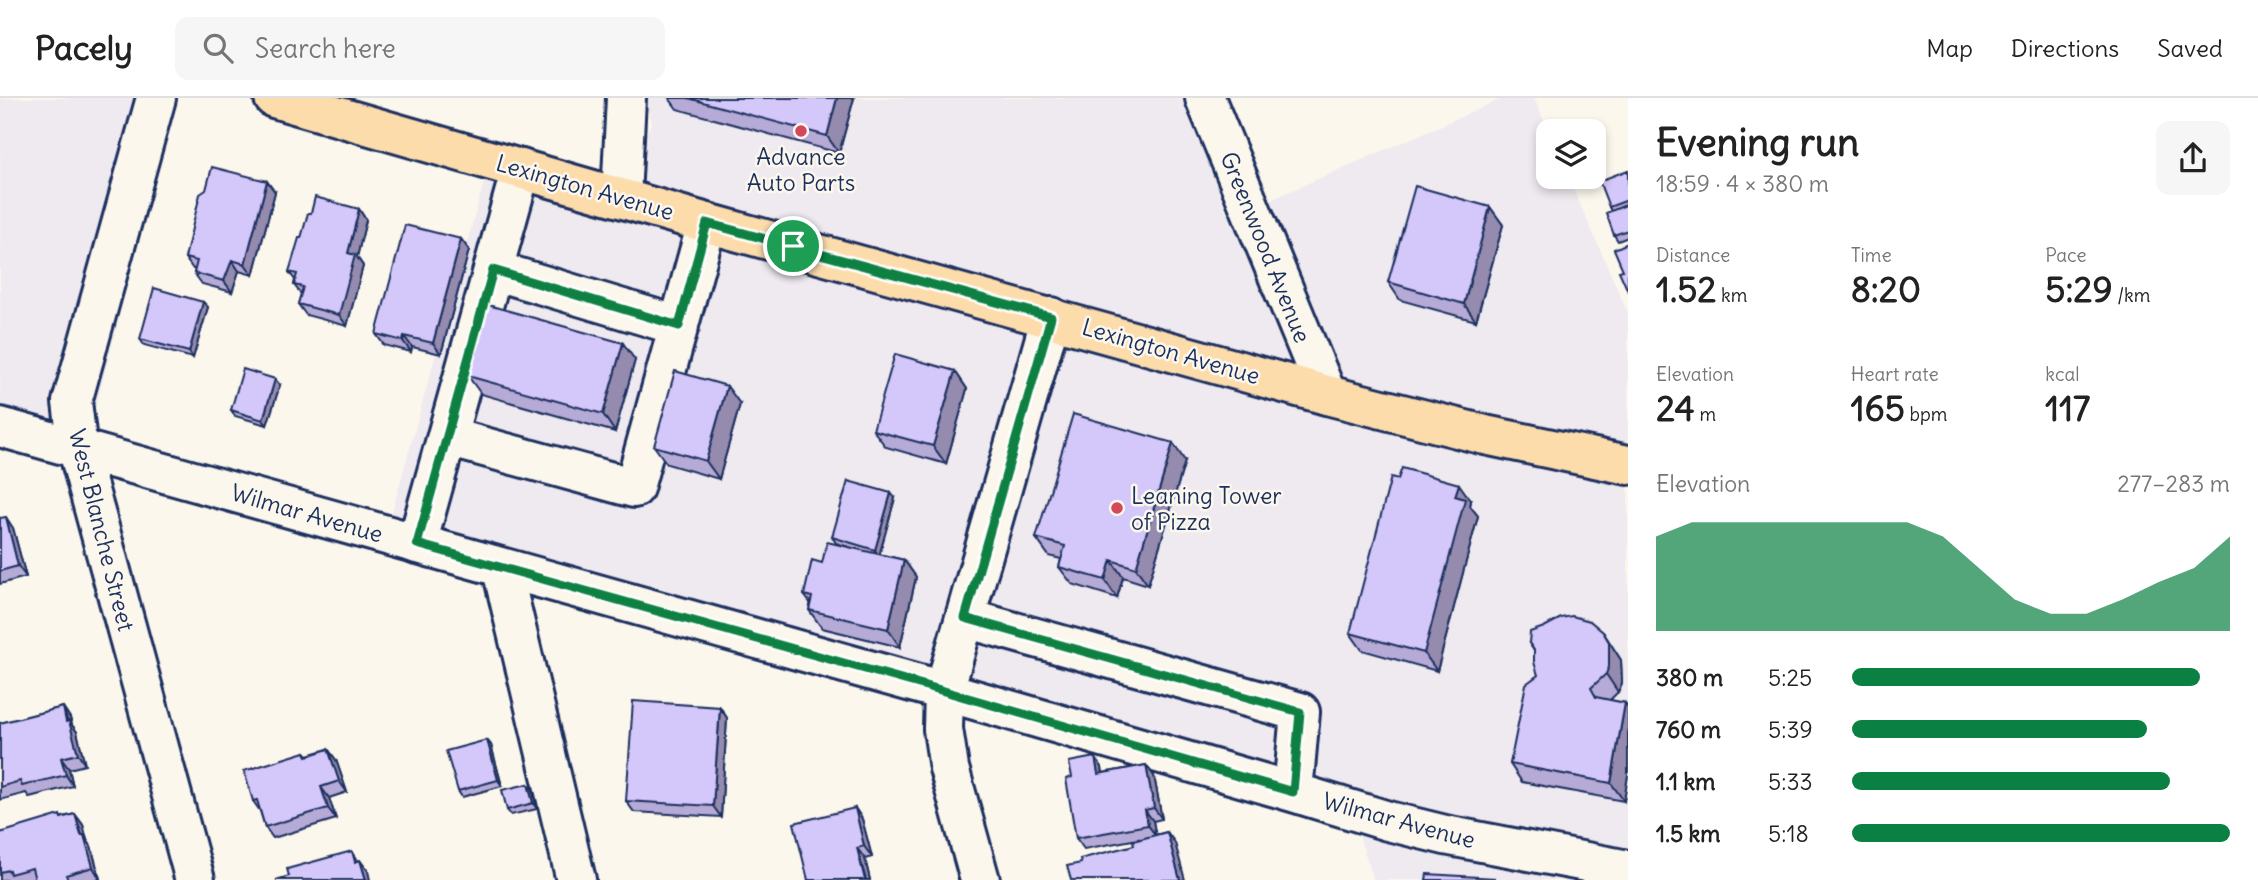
<!DOCTYPE html>
<html lang="en">
<head>
<meta charset="utf-8">
<style>
  body { margin:0; font-family:Delius,sans-serif; background:#f6f6f6; color:#222; height:100vh; display:flex; flex-direction:column; font-size:26px; white-space:nowrap }
  * { box-sizing:border-box; margin:0 }
  p { font-size:23px; color:#767676 }
  .icon { flex:none; width:38px; height:38px; fill:none; stroke:currentColor; stroke-width:2; stroke-linecap:round; stroke-linejoin:round }
  .map { position:relative; flex:1; overflow:hidden }
  .details { display:flex; flex-direction:column; background:#fff; width:630px }
  .details>* { flex:none }
  .controls { position:absolute; left:1536px; top:21px; display:grid; gap:14px }
  .controls a { display:grid; place-items:center; width:70px; height:70px; border-radius:14px; background:#fff; box-shadow:0 4px 10px #0003; font-size:35px }
  .pin { position:absolute; display:grid; place-items:center; width:60px; height:60px; color:#fff; margin:-30px; border:4px solid #fff; border-radius:50%; box-shadow:0 2px 7px #0007 }
  .round { display:grid; place-items:center; flex:none; width:74px; height:74px; border-radius:14px; background:#f6f6f6 }
  .summary { display:flex; align-items:center; justify-content:space-between; height:119px; padding:0 28px }
  h1 { font-size:38px; font-weight:700; line-height:52px }
  .figures { display:grid; grid-template-columns:repeat(3,1fr); gap:10px; height:119px; padding:7px 28px }
  .figures div { display:grid; align-content:center }
  .figures b { font-size:35px; font-weight:700 }
  .figures small { font-size:19px; font-weight:400 }
  .figures p { font-size:19px }
  .chart { height:196px; padding:14px 28px }
  .chart p { display:flex; justify-content:space-between }
  .chart svg { width:100%; height:126px; margin-top:7px; fill:#0b8043; opacity:.7 }
  ul { padding:0 28px; list-style:none; font-size:23px }
  li { display:grid; grid-template-columns:112px 84px 1fr; align-items:center; height:52px }
  li i { height:18px; border-radius:9px; background:#0b8043 }
  header { display:flex; align-items:center; gap:42px; box-sizing:border-box; height:98px; padding:0 35px; background:#fff; border-bottom:2px solid #e0e0e0 }
  header strong { font-size:33px }
  nav { display:flex; gap:38px; margin-inline-start:auto; font-size:24px }
  .search { width:490px; height:63px; background:#f6f6f6; display:flex; align-items:center; gap:18px; box-sizing:border-box; padding:0 24px; border-radius:14px; color:#767676; font-size:26px }
  main { display:flex; flex:1; min-height:0 }
  .map>svg:first-child { display:block }
  .built { fill:#efe9f0 }
  .lines { fill:none; stroke-linecap:round; stroke-linejoin:round }
  .minor-casing { stroke:#1b2f5e; stroke-width:44 }
  .major-casing { stroke:#1b2f5e; stroke-width:44 }
  .minor { stroke:#fbf7ec; stroke-width:38 }
  .major { stroke:#fddcac; stroke-width:38 }
  .wall { fill:#b6abd6; stroke:#1b2f5e; stroke-width:2 }
  .shaded-wall { fill:#948bae; stroke:#1b2f5e; stroke-width:2 }
  .building { fill:#d4c7f9; stroke:#1b2f5e; stroke-width:2 }
  .route-casing { stroke:#fff; stroke-width:14 }
  .route { stroke:#0b8043; stroke-width:9 }
  .poi-dot { fill:#d1495b; stroke:#fbf7ec; stroke-width:2.5 }
  .labels { text-anchor:middle; dominant-baseline:central; stroke-width:5; stroke-linejoin:round; paint-order:stroke }
  .poi-label { font-size:23px; fill:#1b2f5e; stroke:#fbf7ec }
  .street-label { font-size:23px; fill:#1b2f5e; stroke:#fbf7ec }
</style>
</head>
<body>
<header>
<strong>Pacely</strong>
<div class="search"><svg class="icon" aria-label="search" viewBox="0 0 24 24"><circle cx="10" cy="10" r="6"/><path d="M15 15l6 6"/></svg>Search here</div>
<nav><a>Map</a><a>Directions</a><a>Saved</a></nav>
</header>
<main>
<div class="map">
<svg width="1628" height="782" viewBox="0 0 1628 782">
  <rect width="100%" height="100%" fill="#fbf7ec"/>
  <filter id="ink" filterUnits="userSpaceOnUse"><feTurbulence type="fractalNoise" baseFrequency=".0143" numOctaves="2"/><feDisplacementMap in="SourceGraphic" scale="14" xChannelSelector="R" yChannelSelector="G"/><feConvolveMatrix kernelMatrix="1 2 1 2 8 2 1 2 1" color-interpolation-filters="sRGB"/></filter>
  <g filter="url(#ink)">
    <path class="built" d="M0,0H176L89,334L0,309Z
      M643,0H1182L1229,120L1504,0H1534L1549,35V79H1568L1628,215V782H1374L1342,687L389,425L492,55L618,90L652,24Z"/>
    <g class="lines">
      <defs>
        <path id="minor" d="M156,0L72,304L78,352L195,782
          M1205,0L1327,297
          M621,99L626,0
          M493,172L679,228
          M0,329L944,593L1293,694L1388,723L1445,737L1628,772
          M448,339L634,390L707,125
          M417,446L521,71
          M502,471L576,782
          M965,520L1300,614L1293,694
          M980,782L949,670L943,631L944,593L1051,219"/>
        <path id="major" d="M274,0L707,125L1327,297L1485,337L1628,367"/>
      </defs>
      <use href="#minor" class="minor-casing"/>
      <use href="#major" class="major-casing"/>
      <use href="#minor" class="minor"/>
      <use href="#major" class="major"/>
    </g>
    <path class="wall" d="M669,0H854L839,55L677,11Z
      M1628,72V139L1618,143L1614,137L1611,113L1609,109Z
      M275,94L253,177L239,173L232,194L202,186L194,175L195,171H193L185,160Z
      M1490,109L1503,127L1476,223L1400,202L1388,184Z
      M359,111L366,122L357,159L363,168L347,228L306,217L298,206L301,196L294,187L295,182L289,174L311,115Z
      M461,141L469,152L441,256L412,249L411,254L384,247L376,236Z
      M203,204L208,209L193,260L144,247L140,241Z
      M635,262L615,334L481,296L468,278Z
      M955,273L967,291L946,366L886,349L873,332Z
      M280,287L267,327L235,318L231,312Z
      M740,306L719,381L667,366L654,348Z
      M1185,363L1148,487L1123,479L1117,500L1072,486L1059,469L1061,461L1049,458L1036,440Z
      M895,400L879,456L904,462L916,479L900,549L822,530L809,512L811,506L804,497L822,465L849,449L836,445L832,439Z
      M1471,403L1470,408L1478,418L1437,573L1362,552L1350,535Z
      M0,420L13,430L26,479L0,486Z
      M1603,534L1621,562L1622,585L1618,594L1610,602L1625,605L1628,609V677L1624,703L1522,684L1510,666L1538,577L1534,553L1529,545Z
      M63,609L70,620L72,627L77,634L85,667L69,671L73,688L29,699L26,695L0,702V625Z
      M720,609L727,620L721,719L634,714L626,703Z
      M487,642L491,647L502,688L462,699L458,693Z
      M328,651L336,662L347,694L329,700L336,721L273,740L265,729L260,713L253,703L305,654L308,657Z
      M1146,667L1154,678L1162,721L1153,723L1155,737L1167,734L1175,745L1081,765L1134,747L1138,741L1084,751L1076,740L1072,679L1102,670L1103,675Z
      M528,686L532,691L537,711L511,717L507,712Z
      M855,710L862,721L872,759L865,761L870,782H808Z
      M75,716L83,727L87,742L91,748L100,781L95,782H0V735Z"/>
    <path class="shaded-wall" d="M837,0H854L839,55L827,38Z
      M267,83L275,94L253,177L245,166Z
      M1490,109L1503,127L1476,223L1464,206Z
      M359,111L366,122L357,159L363,168L347,228L339,217L348,155Z
      M461,141L469,152L441,256L433,245Z
      M232,162L239,173L232,194L224,183Z
      M203,204L208,209L193,260L189,254Z
      M404,238L412,249L411,254L403,243Z
      M623,245L635,262L615,334L603,316Z
      M955,273L967,291L946,366L933,348Z
      M275,281L280,287L267,327L263,322Z
      M727,288L740,306L719,381L706,363Z
      M1173,345L1185,363L1148,487L1136,470Z
      M1459,386L1471,403L1470,408L1478,418L1437,573L1424,555L1455,398Z
      M891,395L895,400L879,458L875,452Z
      M6,419L13,430L26,479L18,468Z
      M904,462L916,479L900,549L888,531Z
      M1111,462L1123,479L1117,500L1105,482Z
      M1603,534L1621,562L1622,585L1618,594L1606,576Z
      M1625,605L1628,609V677L1624,703L1611,685Z
      M63,609L70,620L72,627L77,634L85,667L78,656Z
      M720,609L727,620L721,719L713,708Z
      M487,642L491,647L502,688L498,682Z
      M328,651L336,662L347,694L339,683Z
      M1095,659L1102,670L1105,687L1098,676Z
      M61,660L69,671L73,688L66,677Z
      M1146,667L1154,678L1162,721L1154,710Z
      M528,686L532,691L537,711L533,705Z
      M321,689L329,700L336,721L328,710Z
      M855,710L862,721L872,759L864,748Z
      M1145,712L1153,723L1156,738L1148,727Z
      M75,716L83,727L87,742L91,748L100,781L93,769Z
      M1167,734L1175,745L1185,782H1180Z
      M857,750L865,761L870,782H866Z
      M352,753L359,764H355Z
      M360,762L368,773L370,782H366Z"/>
    <path class="building" d="M688,0H837L827,38Z
      M212,69L267,83L245,166L232,162L224,183L194,175L197,163L185,160L200,96L206,92Z
      M1628,72V102L1609,109L1599,83Z
      M1415,88L1490,109L1464,206L1388,184Z
      M315,99L359,111L348,155L355,157L339,217L298,206L303,189L294,187L297,176L289,174L299,140H301L308,115H311Z
      M1628,106V132L1614,137L1606,115Z
      M405,127L461,141L433,245L404,238L403,243L376,236Z
      M1628,145V193L1619,173L1623,172L1614,151Z
      M154,190L203,204L189,254L140,241Z
      M488,207L623,245L603,316L468,278Z
      M895,256L955,273L933,348L873,332Z
      M243,271L275,281L263,322L231,312Z
      M675,273L727,288L706,363L654,348Z
      M1073,316L1173,345L1136,470L1111,462L1105,482L1059,469L1065,448L1036,440Z
      M1402,370L1459,386L1455,398L1465,401L1424,555L1350,535L1391,379L1398,381Z
      M848,383L891,395L875,452L832,439Z
      M6,419L18,468L0,473V420Z
      M827,444L904,462L888,531L809,512L812,499L804,497L812,462L822,465Z
      M1572,518L1590,523L1603,534L1609,544V568L1606,576L1591,590L1596,599L1625,605L1611,685L1510,666L1526,586L1538,577L1534,564V552L1529,545L1530,534L1544,529L1561,520Z
      M633,603L720,609L713,708L626,703Z
      M63,609L66,624L69,623L78,656L61,660L66,677L22,688L20,683L0,689V625Z
      M487,642L498,682L458,693L446,653Z
      M328,651L339,683L321,689L328,710L265,729L257,702L253,703L244,673L305,654L307,658Z
      M1095,659L1098,676L1146,667L1154,710L1145,712L1148,727L1076,740L1066,681L1072,679L1069,664Z
      M528,686L533,705L507,712L502,692Z
      M855,710L864,748L857,750L865,782H808L794,725Z
      M75,716L81,737H84L93,769L66,777L68,782H35L32,770L10,776L9,772L0,774V735L60,717L61,720Z
      M1167,734L1180,782H1071L1067,768L1081,765L1080,761L1134,747L1133,743Z
      M352,753L355,764L360,762L366,782H276L289,778L287,771Z
      M1427,776L1495,780V782H1426Z"/>
  </g>
  <g class="lines" filter="url(#ink)">
    <defs>
      <path id="route" d="M707,125L1051,219L965,520L1300,614L1293,694L944,593L417,446L493,172L679,228Z"/>
    </defs>
    <use href="#route" class="route-casing"/>
    <use href="#route" class="route"/>
  </g>
  <g class="poi-dot">
    <circle cx="801" cy="33" r="7"/>
    <circle cx="1117" cy="410" r="7"/>
  </g>
  <g class="labels">
    <g class="poi-label">
      <text x="801" y="58">Advance<tspan x="801" dy="26">Auto Parts</tspan></text>
      <text x="1131" y="397" text-anchor="start">Leaning Tower<tspan x="1131" dy="26">of Pizza</tspan></text>
    </g>
    <g class="street-label">
      <text transform="translate(585 89) rotate(16)">Lexington Avenue</text>
      <text transform="translate(1266 149) rotate(68)">Greenwood Avenue</text>
      <text transform="translate(1171 253) rotate(16)">Lexington Avenue</text>
      <text transform="translate(307 415) rotate(16)">Wilmar Avenue</text>
      <text transform="translate(102 432) rotate(76)">West Blanche Street</text>
      <text transform="translate(1399 722) rotate(15)">Wilmar Avenue</text>
    </g>
  </g>
</svg>
<div class="controls">
<a><svg class="icon" aria-label="layers" viewBox="0 0 24 24"><path d="M12 4l9 5-9 5-9-5zM3 14l9 5 9-5"/></svg></a>
</div>
<div class="pin" style="left:793px;top:148px;background:#1e9e55"><svg class="icon" aria-label="arrive" viewBox="0 0 24 24"><path d="M6 21V4h12l-3 4 3 4H6"/></svg></div>
</div>
<section class="details">
<div class="summary"><div><h1>Evening run</h1><p>18:59 · 4 × 380 m</p></div><a class="round"><svg class="icon" aria-label="share" viewBox="0 0 24 24"><path d="M12 15V3M7 8l5-5 5 5M5 13v7h14v-7"/></svg></a></div>
<div class="figures">
<div><p>Distance</p><b>1.52<small> km</small></b></div>
<div><p>Time</p><b>8:20</b></div>
<div><p>Pace</p><b>5:29<small> /km</small></b></div>
</div>
<div class="figures">
<div><p>Elevation</p><b>24<small> m</small></b></div>
<div><p>Heart rate</p><b>165<small> bpm</small></b></div>
<div><p>kcal</p><b>117</b></div>
</div>
<div class="chart"><p><span>Elevation</span>277–283 m</p>
<svg viewBox="0 0 160 44" preserveAspectRatio="none"><path d="M0 44V11L10 6L20 6L30 6L40 6L50 6L60 6L70 6L80 11L90 22L100 33L110 38L120 38L130 33L140 27L150 22L160 11V44z"/></svg>
</div>
<ul>
<li><b>380 m</b>5:25<i style="width:92%"></i></li>
<li><b>760 m</b>5:39<i style="width:78%"></i></li>
<li><b>1.1 km</b>5:33<i style="width:84%"></i></li>
<li><b>1.5 km</b>5:18<i style="width:100%"></i></li>
</ul>
</section>
</main>
</body>
</html>
